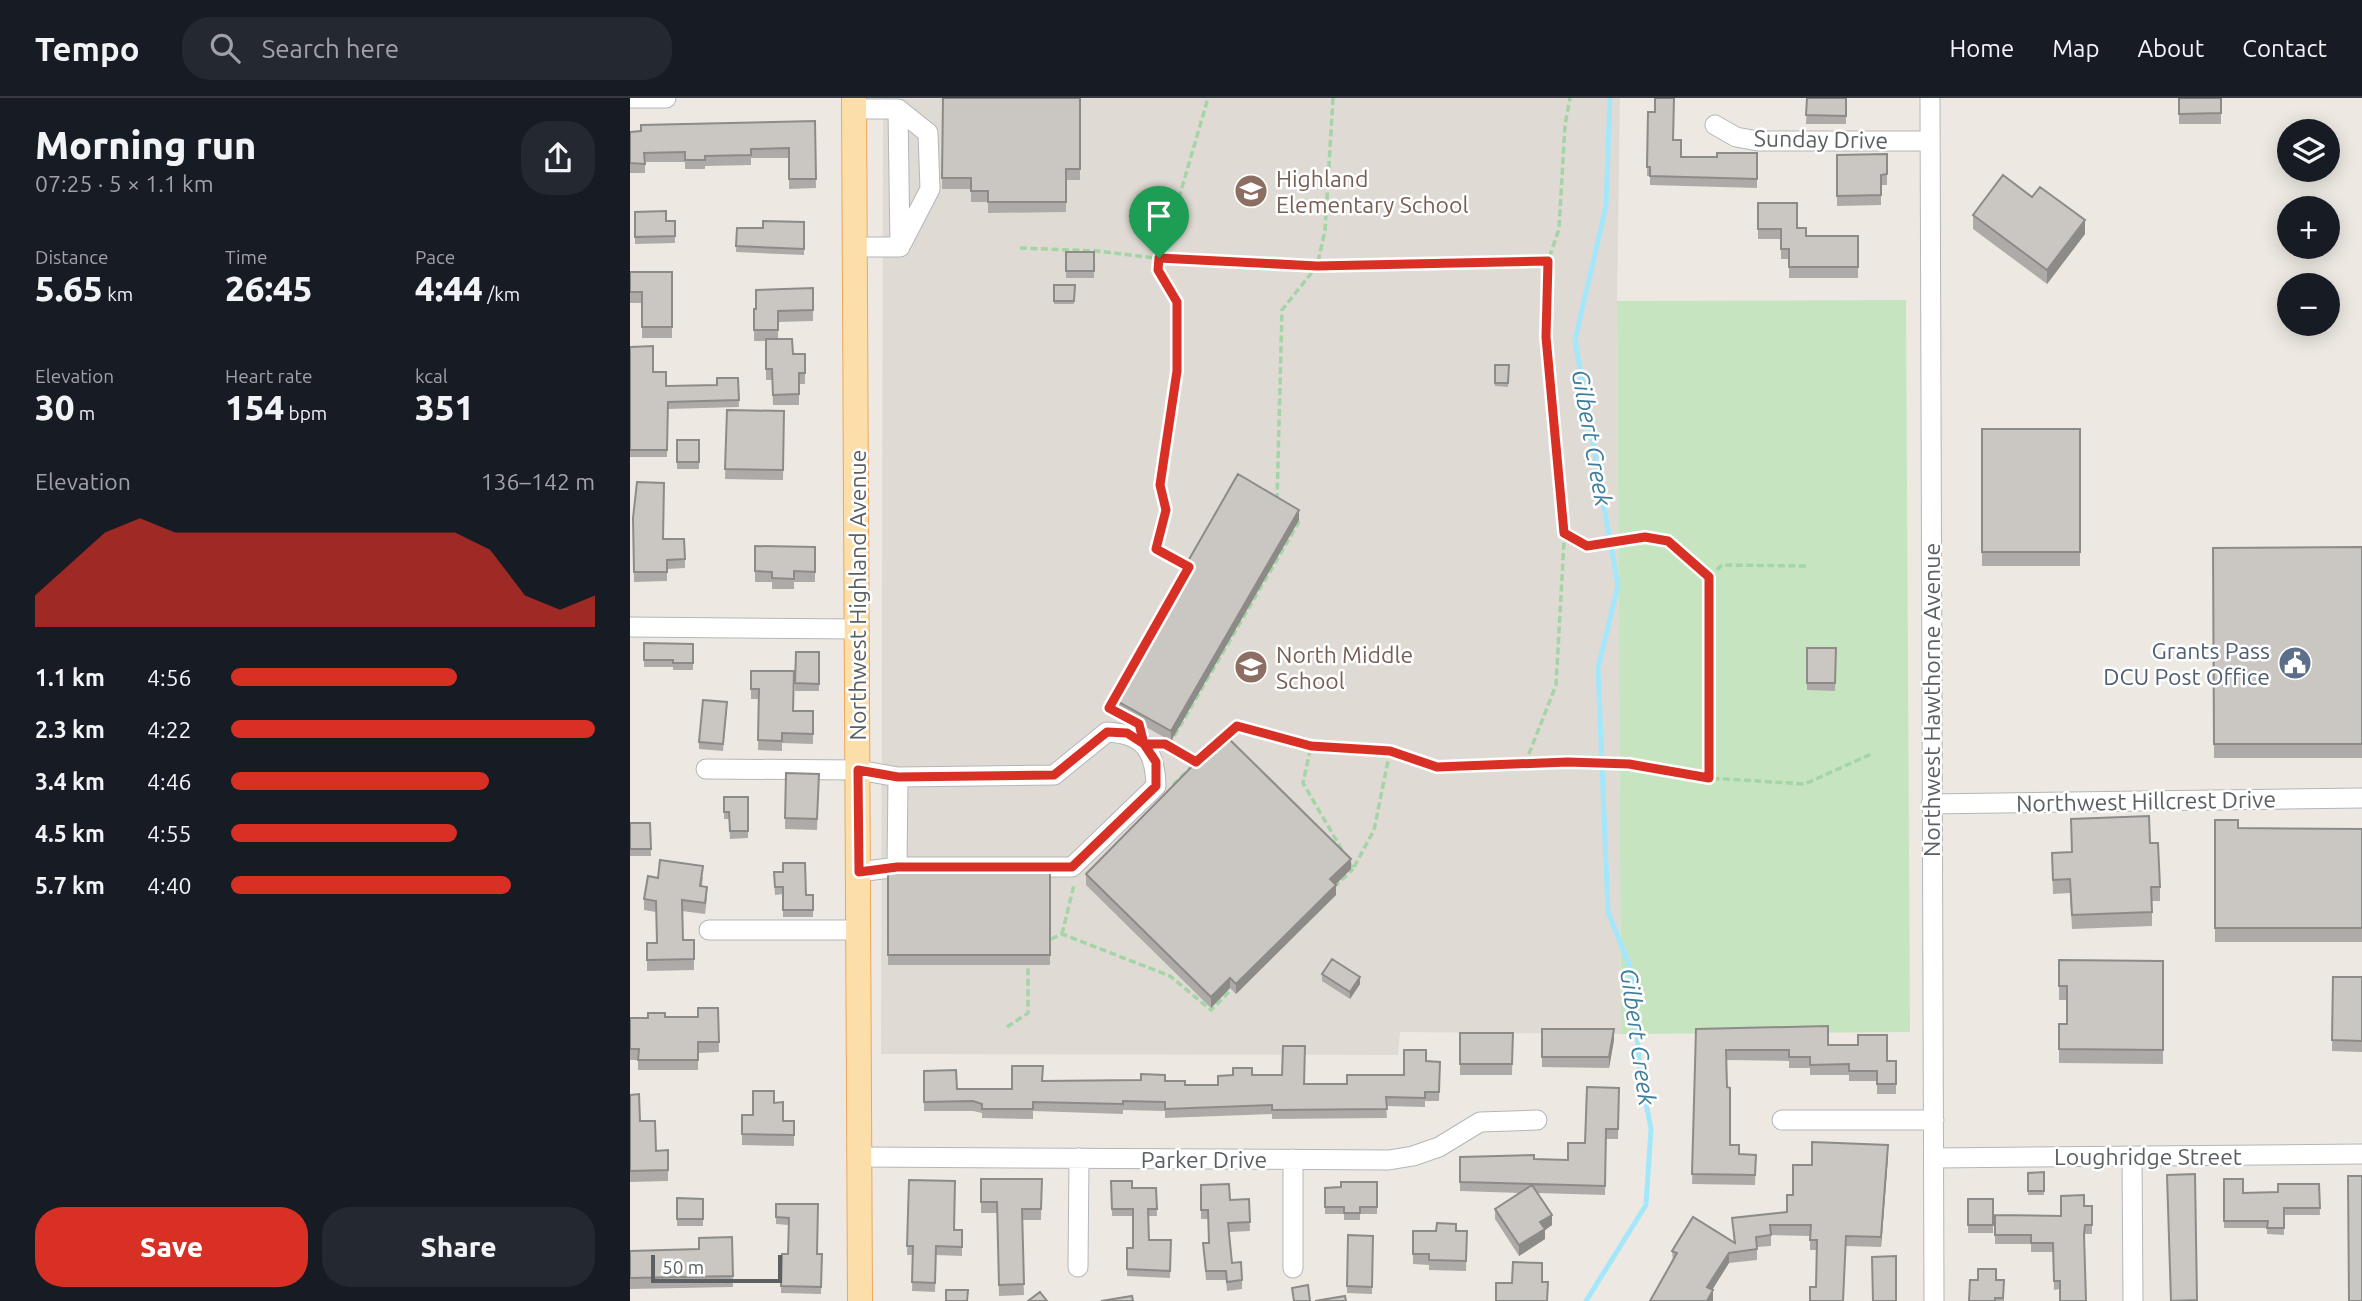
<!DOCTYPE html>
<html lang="en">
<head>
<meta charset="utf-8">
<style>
  body { margin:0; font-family:Ubuntu,sans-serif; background:#242831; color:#f1f3f6; height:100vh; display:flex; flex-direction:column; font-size:26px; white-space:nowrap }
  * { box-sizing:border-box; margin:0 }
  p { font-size:23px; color:#9ea1a6 }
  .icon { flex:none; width:38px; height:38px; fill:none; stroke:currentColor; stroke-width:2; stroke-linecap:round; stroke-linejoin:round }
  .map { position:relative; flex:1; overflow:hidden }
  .details { display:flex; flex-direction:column; background:#171b24; width:630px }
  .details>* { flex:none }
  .controls { position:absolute; left:1647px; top:21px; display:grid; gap:14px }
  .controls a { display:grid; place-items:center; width:63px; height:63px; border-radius:50%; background:#171b24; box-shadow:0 4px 18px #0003; font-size:35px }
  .scale { position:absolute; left:21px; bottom:18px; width:131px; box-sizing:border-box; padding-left:7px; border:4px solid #5b6063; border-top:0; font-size:19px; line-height:24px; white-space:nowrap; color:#5b6063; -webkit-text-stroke:5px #fff; paint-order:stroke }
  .pin { position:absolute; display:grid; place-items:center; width:60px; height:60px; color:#fff; margin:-72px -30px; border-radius:50% 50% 50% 0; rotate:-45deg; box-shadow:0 0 7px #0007 }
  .pin .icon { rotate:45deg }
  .round { display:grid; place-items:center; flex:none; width:74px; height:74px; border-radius:28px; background:#242831 }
  .head { display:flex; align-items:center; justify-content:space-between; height:119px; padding:0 35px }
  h1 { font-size:38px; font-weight:800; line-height:52px }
  .metrics { display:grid; grid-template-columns:repeat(3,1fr); gap:10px; height:119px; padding:7px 35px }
  .metrics div { display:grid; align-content:center }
  .metrics b { font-size:35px; font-weight:800 }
  .metrics small { font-size:19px; font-weight:400 }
  .metrics p { font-size:19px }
  .chart { height:196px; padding:14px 35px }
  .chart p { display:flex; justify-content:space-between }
  .chart svg { width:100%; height:126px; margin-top:7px; fill:#d93025; opacity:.7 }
  .cta { display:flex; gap:14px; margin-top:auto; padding:14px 35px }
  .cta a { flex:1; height:80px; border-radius:28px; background:#d93025; color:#fff; font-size:28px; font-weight:800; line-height:80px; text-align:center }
  .cta a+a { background:#242831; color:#f1f3f6 }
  ul { padding:0 35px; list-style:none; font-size:23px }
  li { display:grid; grid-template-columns:112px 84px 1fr; align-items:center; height:52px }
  li i { height:18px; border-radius:9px; background:#d93025 }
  header { display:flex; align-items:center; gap:42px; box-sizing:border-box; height:98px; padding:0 35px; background:#171b24; border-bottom:2px solid #363941 }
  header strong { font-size:33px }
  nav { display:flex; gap:38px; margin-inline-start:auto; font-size:24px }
  .search { width:490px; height:63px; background:#242831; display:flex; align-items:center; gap:18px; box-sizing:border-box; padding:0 24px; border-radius:28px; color:#9ea1a6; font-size:26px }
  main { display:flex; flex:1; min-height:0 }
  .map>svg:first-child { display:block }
  .education { fill:#e0dad4 }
  .green { fill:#c7e4c0 }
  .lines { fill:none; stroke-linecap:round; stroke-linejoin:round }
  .stream { stroke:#a4e7fb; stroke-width:5 }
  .minor-casing { stroke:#b3b6b9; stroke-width:21 }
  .major-casing { stroke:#eca75d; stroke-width:26 }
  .path { stroke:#a3d5a6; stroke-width:3.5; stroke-dasharray:7 3.5; stroke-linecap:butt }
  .minor { stroke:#fff; stroke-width:19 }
  .major { stroke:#fcdea9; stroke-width:24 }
  .wall { fill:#aeaaa7 }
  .shaded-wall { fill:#8d8b88 }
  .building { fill:#cac6c2; stroke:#8d8b88; stroke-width:2 }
  .route-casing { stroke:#fff; stroke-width:14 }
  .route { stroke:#d93025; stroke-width:9 }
  .labels { text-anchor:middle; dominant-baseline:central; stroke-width:5; stroke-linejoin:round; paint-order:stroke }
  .street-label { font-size:23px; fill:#5b6063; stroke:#fff }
  .education-label { font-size:23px; fill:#785e54; stroke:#fff; text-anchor:start }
  .service-label { font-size:23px; fill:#4e5e75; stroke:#fff; text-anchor:end }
  .water-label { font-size:24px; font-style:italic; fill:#3c7e9b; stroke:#fff }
</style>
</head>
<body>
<header>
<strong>Tempo</strong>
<div class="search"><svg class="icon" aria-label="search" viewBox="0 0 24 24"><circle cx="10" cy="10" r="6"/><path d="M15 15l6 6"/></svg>Search here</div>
<nav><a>Home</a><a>Map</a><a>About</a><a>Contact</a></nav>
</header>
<main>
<section class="details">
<div class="head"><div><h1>Morning run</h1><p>07:25 · 5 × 1.1 km</p></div><a class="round"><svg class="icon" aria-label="share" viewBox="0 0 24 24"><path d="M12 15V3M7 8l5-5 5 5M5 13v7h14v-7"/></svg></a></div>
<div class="metrics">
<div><p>Distance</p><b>5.65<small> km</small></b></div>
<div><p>Time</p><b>26:45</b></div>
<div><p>Pace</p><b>4:44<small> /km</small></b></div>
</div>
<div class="metrics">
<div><p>Elevation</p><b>30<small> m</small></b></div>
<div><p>Heart rate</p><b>154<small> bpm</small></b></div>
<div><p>kcal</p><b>351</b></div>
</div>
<div class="chart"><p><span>Elevation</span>136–142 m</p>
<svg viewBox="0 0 160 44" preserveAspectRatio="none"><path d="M0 44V33L10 22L20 11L30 6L40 11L50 11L60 11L70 11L80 11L90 11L100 11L110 11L120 11L130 17L140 33L150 38L160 33V44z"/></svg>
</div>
<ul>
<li><b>1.1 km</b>4:56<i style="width:62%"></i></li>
<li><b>2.3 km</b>4:22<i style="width:100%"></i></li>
<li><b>3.4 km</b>4:46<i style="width:71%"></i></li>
<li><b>4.5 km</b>4:55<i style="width:62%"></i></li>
<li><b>5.7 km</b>4:40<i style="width:77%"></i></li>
</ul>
<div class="cta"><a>Save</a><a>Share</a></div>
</section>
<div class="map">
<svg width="1732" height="1203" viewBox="0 0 1732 1203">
  <rect width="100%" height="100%" fill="#ede9e2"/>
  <path class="education" d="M253,0H990L987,203L991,936L770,934L768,957L251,956Z"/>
  <path class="green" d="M1276,202L1280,934L991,936L987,203Z"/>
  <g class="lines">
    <path class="stream" d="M956,1203L1016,1107L1021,1031L1010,974L1002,874L978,814L968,570L988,488L945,242L976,108L980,0"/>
    <defs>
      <path id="minor" d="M0,0H36
        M1300,0L1304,1203
        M224,11H268L270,149H224
        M268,11L298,35L300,91L272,145
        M1085,27L1106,39L1128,43H1300
        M0,529L226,531
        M76,671L228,672L268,679L267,769L229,774
        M1301,706L1732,700
        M267,769H442L526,688C525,652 514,636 477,634L424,677L268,679
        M79,832H230
        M1152,1022H1304
        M1502,1058L1503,1203
        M232,1059L759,1062L783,1058L809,1049L850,1024L907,1022
        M1304,1060L1732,1056
        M448,1169L449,1060
        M663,1170V1061"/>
      <path id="major" d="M224,0L230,1203"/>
    </defs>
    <use href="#minor" class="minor-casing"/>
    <use href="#major" class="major-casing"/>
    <path class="path" d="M703,0L695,133L687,168L918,163
      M390,150L467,153L559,164L687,168
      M647,402L652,212L687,168
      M934,435L957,448L1015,439L1038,443L1079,479V680L1175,686L1241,656
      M558,469L526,451L536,413L530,387L547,273V204L528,172L578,0
      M1079,479L1092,467L1176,468
      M482,604L479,610L491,616
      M593,640L607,628L681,648
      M537,647L566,665L576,655
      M539,647L670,422L666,420
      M760,653L744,732L723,771L673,685L681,648L760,653L807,669L938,664L999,666L1079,680
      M895,666L926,587L935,426L916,239L918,163L929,131L935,27L940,0
      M543,687L565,665
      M704,789L723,771
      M432,836L444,787
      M421,841L432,836L540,878L581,912L600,893
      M377,929L398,915V870"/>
    <use href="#minor" class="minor"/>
    <use href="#major" class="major"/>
  </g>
  <path class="wall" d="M313,0H450V82H436V114L358,115V104H341V91H312Z
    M1177,0H1216V26H1176Z
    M1549,0H1591V26H1549Z
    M1018,14H1025L1043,42L1051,59H1087L1127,55V90L1020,87V78H1017Z
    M185,23L186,90L159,91V60H121V67L75,68V71H55V64H15V75H0V34Z
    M1257,56V87H1251V107L1207,108V57Z
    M1402,99L1455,136L1417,186L1343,131V117Z
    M1128,105L1167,130L1176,138H1228V180H1159V161H1151V141H1128Z
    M5,114L36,123H45V145L5,146Z
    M174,124V157L106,154L107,130H133Z
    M436,154H464V180H436Z
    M0,174H42V240H12V205H0Z
    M424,187H445L444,206H424Z
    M183,190V223L148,224V241L163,256H175V286H169V307H143L142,282H136V243H124V211Z
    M0,249L36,288L87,287L108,280L109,309L38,311L37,359H0Z
    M879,267L878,289L865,288V285Z
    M97,312L154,313L153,382L95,381Z
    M1352,331H1450V468H1352Z
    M47,342H69V371H47Z
    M3,420L33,441L55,461V470L37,471V483L4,484Z
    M669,422L541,643L480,609V599Z
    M125,448L185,449V484H164V491H142V484H125Z
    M1732,449V660H1584L1583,450Z
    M14,545L63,546V572H43V569H14Z
    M1177,550H1206L1205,593L1177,592Z
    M166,554H189V593H165Z
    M121,573L164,613H183V646L152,645V653L128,652L129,601H121Z
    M97,611L93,653L69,651V644Z
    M156,675L189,676L187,732L155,731Z
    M94,699H118V740L100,741L99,721H94Z
    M1441,721L1520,745L1530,789V803H1522V828L1442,831L1440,795L1423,796L1422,769V755L1441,754Z
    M1585,722L1608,730L1732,731V844H1585Z
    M0,725H20L21,758H0Z
    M420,771V867H258V772Z
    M721,771L706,786V797L606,896L600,890L581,910L456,787V776Z
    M73,779L72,788L77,800L75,816L52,813L53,842H64V872L17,873V845H27L26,814L14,812V801L28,780Z
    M144,781L176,797H183V819H153V796L145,797Z
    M1429,862L1533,863V966L1429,965V926H1437V902H1429Z
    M692,876L730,886L720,901L692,883Z
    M1703,879H1732V954L1702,953Z
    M88,910L89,954L68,955V972H8V962H0V920L68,919Z
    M912,931L984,942L979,970L912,969Z
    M1066,931L1198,947L1257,963H1266V996H1247V983H1219V977H1180V970H1159V963L1096,962L1100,1047L1109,1056L1126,1057L1125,1087L1062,1086Z
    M830,935H883L882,977H830Z
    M796,963L810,964L809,1003H795V1009L756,1008L757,1020L642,1021V1016L535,1020V1013L493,1012V1016L403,1013V1021L352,1020V1015L343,1013H294V973L327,991H382L412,983H535L555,987H588L622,977L674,986H717L774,977Z
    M989,990L988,1041H976L975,1097L908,1095L922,1127L915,1132V1141L889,1158L865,1121V1111L890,1095L830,1093V1059L938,1062L955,1045Z
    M0,997L10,1023L26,1053L38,1052V1083L0,1084Z
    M144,1005L153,1023H164V1048L112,1047V1017H123Z
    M1258,1058L1251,1149L1216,1148L1186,1189L1187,1152H1180V1138L1141,1137V1148L1127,1149V1162L1099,1165L1082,1192L1083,1203H1020L1043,1163L1042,1153L1104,1144L1102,1120L1157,1114L1163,1097L1182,1067Z
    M1414,1074V1097H1398V1075Z
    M351,1081H412L411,1122H392L394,1197L369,1198L367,1115H351Z
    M1594,1081L1613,1095L1648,1094L1689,1086L1690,1117H1654V1137L1637,1136V1130H1594Z
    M279,1082L325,1132H332V1158L306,1157L305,1194L282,1193L283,1157H277Z
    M481,1083L502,1090H526L527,1118H518L519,1142H541L540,1180L497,1178V1150H503V1118H482Z
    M747,1084V1116H730V1122H714V1116H695V1090L711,1089Z
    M571,1087L600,1102L619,1101L620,1133L599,1134L602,1165L612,1182V1191L597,1193L596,1182H576L573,1145H579L578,1121H571Z
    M47,1100L73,1101V1128H47Z
    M1338,1101H1363V1135H1338Z
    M146,1106H188L187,1156H192L191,1196L151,1195L152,1156H158L159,1127L146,1126Z
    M1454,1108H1462V1136H1455L1430,1191L1424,1192L1423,1154H1401V1146H1365V1117L1431,1118Z
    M783,1133H837L836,1173L799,1172V1167L783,1166Z
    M718,1137L743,1138L742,1196L717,1195Z
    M102,1139L103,1189L0,1191V1153L69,1151Z
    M1366,1182H1374V1203H1339Z"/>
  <path class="shaded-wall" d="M1455,122V136L1417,186V172Z
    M669,412V422L541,643V633Z
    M721,761V771L700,792V781Z
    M706,787V797L606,896V886Z
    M730,879V886L720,901V894Z
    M600,880V890L581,910V899Z
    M984,931V942L979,970V959Z
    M1258,1047V1058L1251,1149V1139Z
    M922,1117V1127L915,1132V1141L889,1158V1147L910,1124Z
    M1099,1155V1165L1077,1200V1189Z
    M1083,1192V1203H1077Z"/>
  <path class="building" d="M313,0H450V71H436V104H358V93H341V80H312Z
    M1025,0H1044L1043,42H1051V59H1087V55H1127V81L1020,78V69H1017L1018,14H1025Z
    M1177,0H1216V18L1176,17Z
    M1549,0H1591V15L1549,16Z
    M185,23L186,81H159V50L121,51V57L75,58V62H55V54L14,55L15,66L0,65V34L11,33V27Z
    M1257,56V76L1251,77V97L1207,98V57Z
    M1373,77L1402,99L1410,89L1455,122L1417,172L1343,117Z
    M1128,105H1167V130H1176V138H1228V169H1159V151H1151V131H1128Z
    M36,113V123H45V138L5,139V114Z
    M133,123L174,124V151L106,148L107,130H133Z
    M436,154H464V173H436Z
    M0,174H42V229H12V194H0Z
    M424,187H445L444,203H424Z
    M183,190V212L148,213V232H124V211H126V192Z
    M136,241H162L163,256H175V275H169V296L143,297L142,271H136Z
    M23,248V274H36V288L87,287V280H108L109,302L38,304L37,352H0V249Z
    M865,267H879L878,285H865Z
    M97,312L154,313L153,372L95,371Z
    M1352,331H1450V454H1352Z
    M47,342H69V364H47Z
    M608,376L669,412L541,633L480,599Z
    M7,384L34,385L33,441H54L55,461L37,462V474H4L3,420Z
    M125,448L185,449V474L164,473V481L142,480V474L125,473Z
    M1732,449V646H1584L1583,450Z
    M14,545L63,546V565H43V562H14Z
    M1177,550H1206L1205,585H1177Z
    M166,554H189V586L165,585Z
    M121,573H164L163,613H183V636L152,635V643L128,642L129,591H121Z
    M73,602L97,604L93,646L69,644Z
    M594,636L721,761L700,781L706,787L606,886L600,880L581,899L456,776Z
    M156,675L189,676L187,721L155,720Z
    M94,699H118V733H100L99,714H94Z
    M1519,718L1520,745H1528L1530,789H1521L1522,814L1442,817L1440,781L1423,782L1422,755L1442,754L1441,721Z
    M1585,722H1608V730L1732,731V830H1585Z
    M0,725H20L21,751H0Z
    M30,762L73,768L70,788L77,789L75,805L52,802L53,842H64V861L17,862V845H27L26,803L14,801L18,778L28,780Z
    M153,765H175L176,797H183V812H153V789H145L144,774H153Z
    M420,771V857H258V772Z
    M702,861L730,879L720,894L692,876Z
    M1429,862L1533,863V952L1429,951V926H1437V888H1429Z
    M1703,879H1732V943L1702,942Z
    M68,910H88L89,944H68V962H8L9,951H0V920H18V915H35V919H68Z
    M1198,928V947H1228V937H1257V963H1266V986H1247V973H1219V966L1180,967V959H1159V952H1096L1097,989L1100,990V1047H1109V1056L1126,1057L1125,1077L1062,1076L1066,931Z
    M912,931H984L979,959H912Z
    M830,935H883L882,966H830Z
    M653,948H675L674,986H717V977H774V952H796V963L810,964L809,994H795V1000L756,999L757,1011L642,1012V1007L535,1011V1004L493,1003V1006L403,1004V1011H352V1006L343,1003L294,1004V973L326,972L327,991H382V968H413L412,983L511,982V976L535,977V983H555V987H588V978L603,977V970H622V977H652Z
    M957,989L989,990L988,1031H976L975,1088L830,1084V1059L904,1057V1061L938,1062V1045H955Z
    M123,993H144V1005L153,1004V1023H164V1037L112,1036V1017H123Z
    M9,996L10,1023H25L26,1053L38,1052V1072L0,1073V997Z
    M1182,1044L1258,1047L1251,1139L1216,1138L1213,1203H1180V1189H1186L1187,1142H1180L1181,1127H1140L1141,1137L1126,1139L1127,1151L1099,1155L1077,1189L1083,1192L1077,1203H1020L1047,1155L1042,1153L1063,1119L1105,1145L1102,1120L1157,1114V1097H1163V1067H1182Z
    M1414,1074V1093H1398V1075Z
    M1565,1076L1567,1202L1541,1203L1537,1077Z
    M1718,1078H1732V1203H1719Z
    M351,1081H412L411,1111H392L394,1186L369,1187L367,1104H351Z
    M1594,1081H1613V1095L1648,1094V1086H1689L1690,1110H1654V1130H1637L1638,1123H1594Z
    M279,1082L325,1083L324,1132H332V1149L306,1148L305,1185L282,1184L283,1148H277Z
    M481,1083H502V1090H526L527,1111H518L519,1142H541L540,1173L497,1171V1150H503V1111H482Z
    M711,1084H747V1109H730V1115H714V1109H695V1090L711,1089Z
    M599,1086L600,1102L619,1101L620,1124L598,1125L602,1165L611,1164L612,1182L597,1184L596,1173H576L573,1145H579L578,1112H571V1087Z
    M902,1087L922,1117L910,1124L915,1131L889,1147L865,1111Z
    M1454,1097V1108H1462V1127H1455L1454,1136L1456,1203H1430V1183H1424L1423,1145H1401V1137H1365V1117L1431,1118V1098Z
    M47,1100L73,1101V1121H47Z
    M1338,1101H1363V1127H1338Z
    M146,1106H188L187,1156H192L191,1189L151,1188L152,1156H158L159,1120L146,1119Z
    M807,1125L826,1126V1133H837L836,1163L799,1162V1156H783V1133H806Z
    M718,1137L743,1138L742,1189L717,1188Z
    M102,1139L103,1178L0,1180V1153L69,1151V1140Z
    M1266,1158V1203H1243L1242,1159Z
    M883,1164L912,1165V1184H918L917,1203H866V1185H882Z
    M1348,1171H1366V1182H1374L1373,1200H1365V1203H1339L1340,1182H1348Z
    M678,1187L680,1203H664L662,1190Z
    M316,1192H338L337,1203H316Z
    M410,1194L417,1203H398Z
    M502,1198L503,1203H471Z
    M715,1198L716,1203H685Z"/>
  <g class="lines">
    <defs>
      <path id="route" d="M529,160L528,172L547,204V273L530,387L536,412L526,451L559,469L479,610L509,626L514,646L526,664V688L442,769H267L229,774L228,672L268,679L424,677L477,634L497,635L514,646H535L566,664L607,628L681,648L760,653L807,669L938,664L999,666L1079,680V479L1038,443L1015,439L957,448L934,435L916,239L918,163L687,168L529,160"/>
    </defs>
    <use href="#route" class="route-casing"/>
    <use href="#route" class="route"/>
  </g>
  <defs>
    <symbol id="school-disc" viewBox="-11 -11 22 22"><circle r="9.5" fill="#8d6e63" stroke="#fff"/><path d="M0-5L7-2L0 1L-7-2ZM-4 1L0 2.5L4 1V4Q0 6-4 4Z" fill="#fff"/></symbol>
    <symbol id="civic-disc" viewBox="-11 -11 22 22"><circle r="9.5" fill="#5c6f8a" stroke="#fff"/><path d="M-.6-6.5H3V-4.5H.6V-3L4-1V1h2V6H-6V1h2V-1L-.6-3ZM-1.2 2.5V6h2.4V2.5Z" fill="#fff"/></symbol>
  </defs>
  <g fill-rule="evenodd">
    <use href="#school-disc" x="602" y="74" width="38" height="38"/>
    <use href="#civic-disc" x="1646" y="546" width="38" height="38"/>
    <use href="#school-disc" x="602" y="550" width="38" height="38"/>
  </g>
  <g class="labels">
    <g class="street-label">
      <text transform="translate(1191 41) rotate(1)">Sunday Drive</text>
      <text transform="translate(227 497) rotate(-90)">Northwest Highland Avenue</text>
      <text transform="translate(1301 602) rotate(-90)">Northwest Hawthorne Avenue</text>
      <text transform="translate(1516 703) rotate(-1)">Northwest Hillcrest Drive</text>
      <text x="1518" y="1058">Loughridge Street</text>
      <text x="574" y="1061">Parker Drive</text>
    </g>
    <g class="education-label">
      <text x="646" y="80">Highland<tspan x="646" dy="26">Elementary School</tspan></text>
      <text x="646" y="556">North Middle<tspan x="646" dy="26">School</tspan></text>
    </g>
    <g class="service-label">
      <text x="1640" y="552">Grants Pass<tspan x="1640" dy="26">DCU Post Office</tspan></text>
    </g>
    <g class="water-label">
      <text transform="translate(962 340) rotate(80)">Gilbert Creek</text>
      <text transform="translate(1008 939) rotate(82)">Gilbert Creek</text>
    </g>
  </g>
</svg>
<div class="controls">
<a><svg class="icon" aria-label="layers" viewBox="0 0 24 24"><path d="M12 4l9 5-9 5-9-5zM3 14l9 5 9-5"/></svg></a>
<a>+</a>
<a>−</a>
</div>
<div class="scale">50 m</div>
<div class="pin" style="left:529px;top:160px;background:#1e9e55"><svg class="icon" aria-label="arrive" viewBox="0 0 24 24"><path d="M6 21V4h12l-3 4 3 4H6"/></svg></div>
</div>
</main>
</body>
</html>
